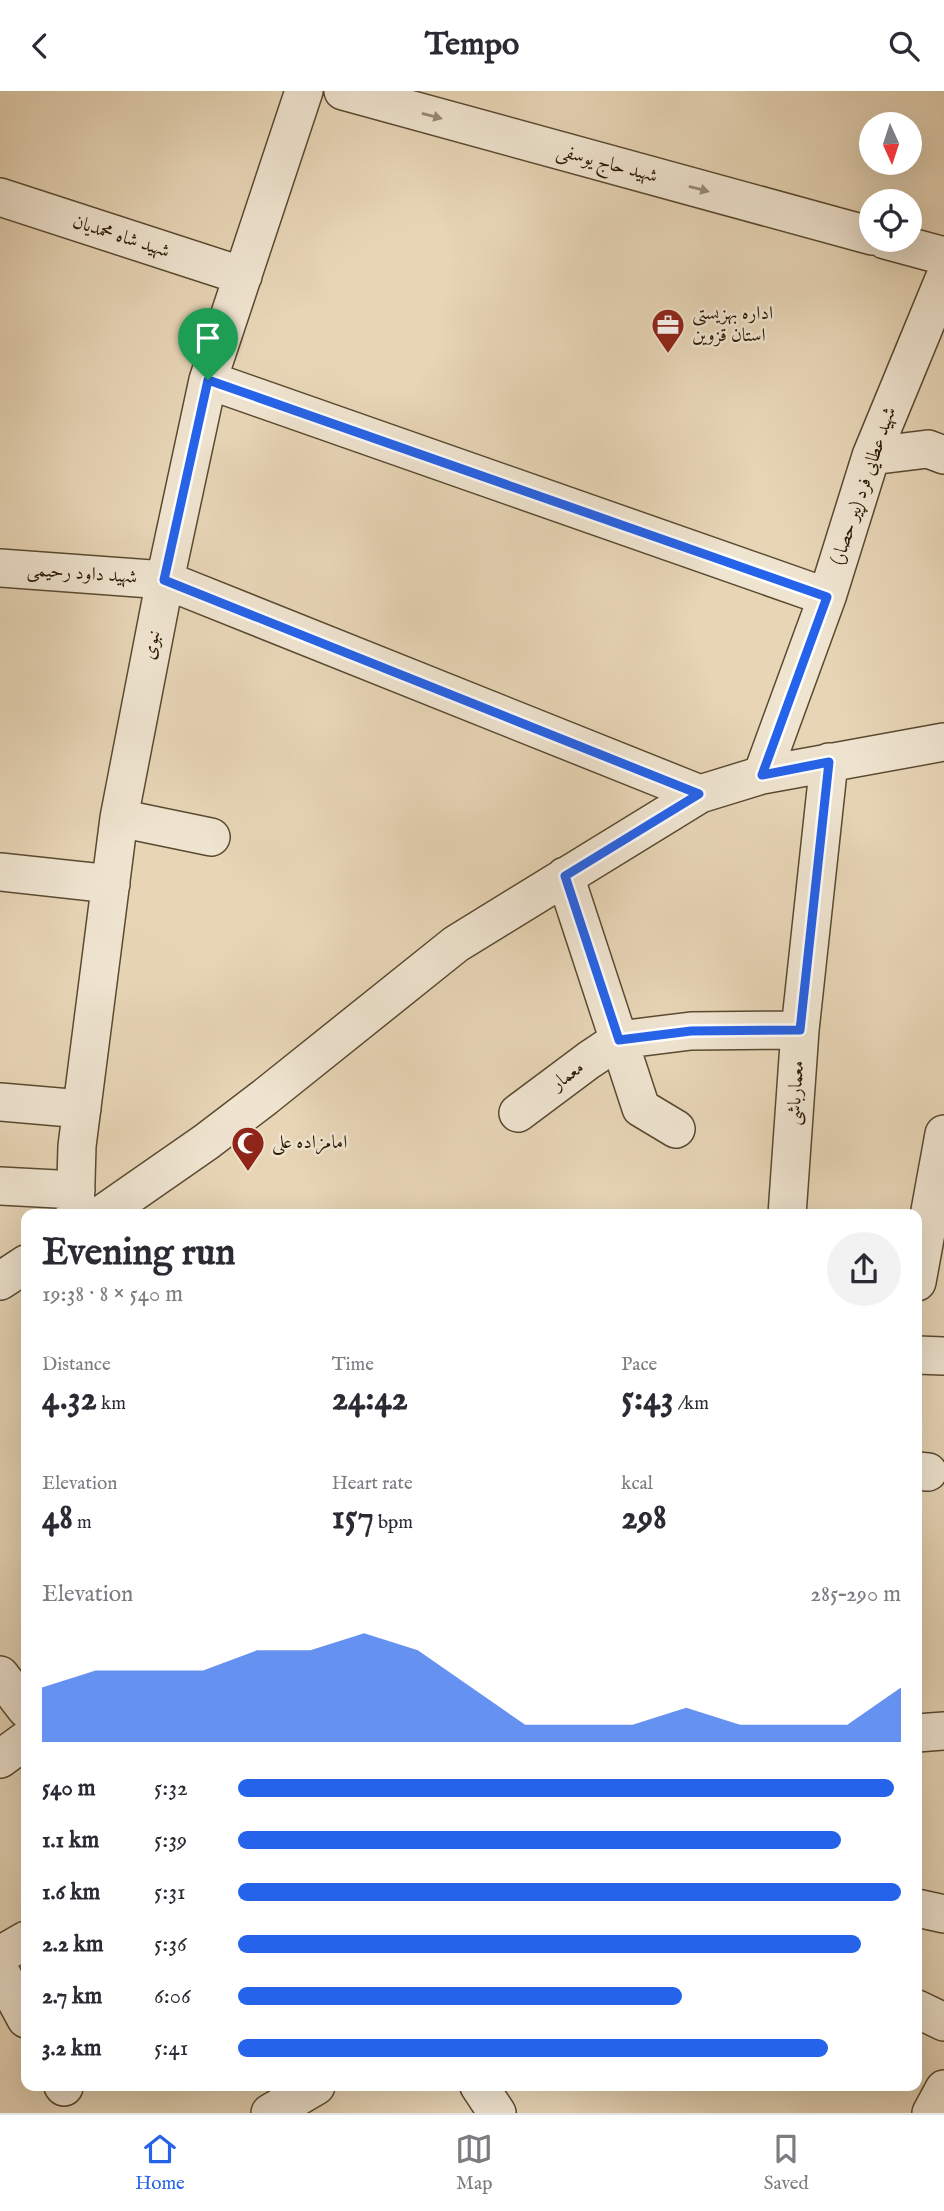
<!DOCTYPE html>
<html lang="en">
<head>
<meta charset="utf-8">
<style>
  body { margin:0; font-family:"IM FELL English",Amiri,serif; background:#f2f2f3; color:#2b2b33; height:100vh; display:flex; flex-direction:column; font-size:26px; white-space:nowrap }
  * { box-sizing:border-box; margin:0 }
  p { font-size:23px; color:#7c7c81 }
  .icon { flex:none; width:38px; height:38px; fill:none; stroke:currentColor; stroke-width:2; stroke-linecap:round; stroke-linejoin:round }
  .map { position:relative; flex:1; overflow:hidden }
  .panel { position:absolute; left:21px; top:1118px; width:901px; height:882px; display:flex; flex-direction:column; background:#fff; border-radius:14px; box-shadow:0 7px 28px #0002 }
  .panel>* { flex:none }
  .needle { width:46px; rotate:177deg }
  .buttons { position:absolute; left:859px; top:21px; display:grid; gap:14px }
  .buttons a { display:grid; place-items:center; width:63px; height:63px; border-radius:50%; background:#fff; box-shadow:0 7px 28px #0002; font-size:35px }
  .pin { position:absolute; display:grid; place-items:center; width:60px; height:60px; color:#fff; margin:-72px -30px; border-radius:50% 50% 50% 0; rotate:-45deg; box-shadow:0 0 7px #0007 }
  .pin .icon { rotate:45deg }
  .round { display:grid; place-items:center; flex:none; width:74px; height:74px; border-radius:37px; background:#f2f2f3 }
  .headline { display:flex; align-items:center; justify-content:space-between; height:119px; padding:0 21px }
  h1 { font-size:38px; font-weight:700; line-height:52px }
  .metrics { display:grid; grid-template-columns:repeat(3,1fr); gap:10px; height:119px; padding:7px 21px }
  .metrics div { display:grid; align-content:center }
  .metrics b { font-size:35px; font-weight:700 }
  .metrics small { font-size:19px; font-weight:400 }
  .metrics p { font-size:19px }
  .chart { height:196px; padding:14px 21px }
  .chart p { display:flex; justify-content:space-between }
  .chart svg { width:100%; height:126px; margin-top:7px; fill:#2563eb; opacity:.7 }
  ul { padding:0 21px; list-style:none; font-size:23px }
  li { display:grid; grid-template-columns:112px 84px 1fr; align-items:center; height:52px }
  li i { height:18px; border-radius:9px; background:#2563eb }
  header { display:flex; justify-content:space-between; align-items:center; height:91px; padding:0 21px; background:#fff; font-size:32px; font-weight:700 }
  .menu { display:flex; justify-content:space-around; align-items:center; height:98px; border-top:2px solid #e1e1e2; background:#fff; font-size:19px; color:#7c7c81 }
  .menu a { display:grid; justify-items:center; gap:4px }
  .menu .current { color:#2563eb }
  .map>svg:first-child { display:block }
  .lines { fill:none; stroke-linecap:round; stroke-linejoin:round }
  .minor-casing { stroke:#5a4a30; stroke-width:40 }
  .minor { stroke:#efe4d0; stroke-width:37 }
  .oneway { fill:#978a74 }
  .route-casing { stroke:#fff; stroke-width:14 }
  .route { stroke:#2563eb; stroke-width:9 }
  .labels { text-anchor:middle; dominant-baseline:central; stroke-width:5; stroke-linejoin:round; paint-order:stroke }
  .street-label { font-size:19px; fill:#2b1b03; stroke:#efe4d0 }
  .poi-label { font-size:19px; fill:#2b1b03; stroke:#efe4d0; text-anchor:start }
</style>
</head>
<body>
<header><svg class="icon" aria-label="back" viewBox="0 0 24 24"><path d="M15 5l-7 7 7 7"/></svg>Tempo<svg class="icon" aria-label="search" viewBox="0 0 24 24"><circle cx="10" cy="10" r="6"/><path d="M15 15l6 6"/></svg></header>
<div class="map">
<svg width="944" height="2022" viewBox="0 0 944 2022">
  <rect width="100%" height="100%" fill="#e7d5b6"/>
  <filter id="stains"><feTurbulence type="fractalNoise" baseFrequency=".00286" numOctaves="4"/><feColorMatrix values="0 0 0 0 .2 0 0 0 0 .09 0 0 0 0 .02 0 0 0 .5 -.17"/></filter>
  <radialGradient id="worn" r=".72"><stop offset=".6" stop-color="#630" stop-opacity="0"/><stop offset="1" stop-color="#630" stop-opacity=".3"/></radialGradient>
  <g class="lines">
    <defs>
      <path id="minor" d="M343,0L872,145
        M0,106L243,185
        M885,149L944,165
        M208,289L827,506
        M871,365L928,358L944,364
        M0,477L165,489L700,703
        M762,684L827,506L871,365L944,188
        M119,727L211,746
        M0,781L111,793
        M565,785L641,1017L676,1038
        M0,1011L82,1018
        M518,1022L589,969L619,949L691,940L800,939
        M0,1095L76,1099
        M75,1124L77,1055L119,727L165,489L208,289L304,0
        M101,1124L206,1051L265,1006L456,853L700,703L762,684L944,651
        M787,1124L800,939L829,671
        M0,1190L26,1173
        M917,1191L944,1043
        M917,1264L944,1265
        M917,1380L928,1381
        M0,1584L26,1618
        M917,1642L944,1640
        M0,1668L26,1649
        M917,1817L944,1823
        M0,1864L26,1849
        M0,1880L26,1928
        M917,1918L944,1931
        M63,1995L64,1996
        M479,1995L497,2022
        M270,2022L316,1995
        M931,2022L944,1998"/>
    </defs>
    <use href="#minor" class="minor-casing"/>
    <use href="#minor" class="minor"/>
  </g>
  <defs><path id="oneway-solid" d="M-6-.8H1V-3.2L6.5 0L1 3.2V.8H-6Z" transform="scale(1.75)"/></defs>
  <g class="oneway">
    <use href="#oneway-solid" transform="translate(432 25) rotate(15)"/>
    <use href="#oneway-solid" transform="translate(699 98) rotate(15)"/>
  </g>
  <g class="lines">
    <defs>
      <path id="route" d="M208,289L827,506L762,684L829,671L800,939L691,940L619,949L565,785L699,703L164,489Z"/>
    </defs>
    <use href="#route" class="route-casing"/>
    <use href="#route" class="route"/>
  </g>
  <defs>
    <symbol id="office-pin" viewBox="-11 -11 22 30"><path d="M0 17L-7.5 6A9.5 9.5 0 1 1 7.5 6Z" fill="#8f2418" stroke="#efe4d0"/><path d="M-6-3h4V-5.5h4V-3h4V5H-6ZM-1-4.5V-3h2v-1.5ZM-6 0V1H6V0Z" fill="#fff"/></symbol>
    <symbol id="mosque-pin" viewBox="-11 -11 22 30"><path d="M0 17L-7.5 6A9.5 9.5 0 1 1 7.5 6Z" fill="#8f2418" stroke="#efe4d0"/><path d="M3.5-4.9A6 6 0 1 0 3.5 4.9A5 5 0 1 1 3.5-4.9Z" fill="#fff"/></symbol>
  </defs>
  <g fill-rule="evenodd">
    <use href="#office-pin" x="649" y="215" width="38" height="52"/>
    <use href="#mosque-pin" x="229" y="1033" width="38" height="52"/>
  </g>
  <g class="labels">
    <g class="street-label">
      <text transform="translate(607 73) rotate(15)">شهید حاج یوسفی</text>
      <text transform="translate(121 146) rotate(18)">شهید شاه محمدیان</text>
      <text transform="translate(864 395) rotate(-71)">شهید عطایی فرد (پیر حصار)</text>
      <text transform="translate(82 483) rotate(4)">شهید داود رحیمی</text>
      <text transform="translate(152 554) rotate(-79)">نبوی</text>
      <text transform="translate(568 985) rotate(-37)">معمار</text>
      <text transform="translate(796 1002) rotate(-86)">معمارباشی</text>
    </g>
    <g class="poi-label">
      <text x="692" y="223">اداره بهزیستی<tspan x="692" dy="22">استان قزوین</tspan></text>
      <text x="272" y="1052">امامزاده علی</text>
    </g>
  </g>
  <rect width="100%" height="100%" filter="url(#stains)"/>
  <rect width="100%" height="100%" fill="url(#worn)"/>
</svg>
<div class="buttons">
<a><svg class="needle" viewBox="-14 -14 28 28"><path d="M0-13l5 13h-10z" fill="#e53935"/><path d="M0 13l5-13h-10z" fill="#7c7c81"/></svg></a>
<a><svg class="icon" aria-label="locate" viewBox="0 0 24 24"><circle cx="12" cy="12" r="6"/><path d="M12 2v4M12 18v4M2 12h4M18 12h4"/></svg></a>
</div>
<div class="pin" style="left:208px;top:289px;background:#1e9e55"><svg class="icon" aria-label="arrive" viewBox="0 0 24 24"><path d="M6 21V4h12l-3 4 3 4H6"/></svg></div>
<section class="panel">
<div class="headline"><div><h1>Evening run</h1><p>19:38 · 8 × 540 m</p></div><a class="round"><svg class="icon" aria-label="share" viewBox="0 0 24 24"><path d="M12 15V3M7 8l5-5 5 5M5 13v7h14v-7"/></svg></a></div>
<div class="metrics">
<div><p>Distance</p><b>4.32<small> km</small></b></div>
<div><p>Time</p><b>24:42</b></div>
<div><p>Pace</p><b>5:43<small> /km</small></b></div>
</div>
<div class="metrics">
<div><p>Elevation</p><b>48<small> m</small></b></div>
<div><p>Heart rate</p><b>157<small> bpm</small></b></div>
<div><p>kcal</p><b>298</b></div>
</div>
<div class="chart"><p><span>Elevation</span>285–290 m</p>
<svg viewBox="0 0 160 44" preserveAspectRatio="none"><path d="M0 44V25L10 19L20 19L30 19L40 12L50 12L60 6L70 12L80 25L90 38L100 38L110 38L120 32L130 38L140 38L150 38L160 25V44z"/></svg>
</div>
<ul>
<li><b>540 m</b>5:32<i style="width:99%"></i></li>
<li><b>1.1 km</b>5:39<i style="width:91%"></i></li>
<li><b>1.6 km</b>5:31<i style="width:100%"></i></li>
<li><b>2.2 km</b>5:36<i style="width:94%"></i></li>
<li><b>2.7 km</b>6:06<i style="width:67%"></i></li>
<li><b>3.2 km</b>5:41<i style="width:89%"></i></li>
</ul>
</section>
</div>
<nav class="menu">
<a class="current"><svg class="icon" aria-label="home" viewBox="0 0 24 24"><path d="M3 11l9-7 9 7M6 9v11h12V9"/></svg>Home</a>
<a><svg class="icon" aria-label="map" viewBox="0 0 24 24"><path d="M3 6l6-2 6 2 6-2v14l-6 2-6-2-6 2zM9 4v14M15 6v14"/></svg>Map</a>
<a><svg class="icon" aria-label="saved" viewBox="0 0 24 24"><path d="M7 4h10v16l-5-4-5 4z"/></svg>Saved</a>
</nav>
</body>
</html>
